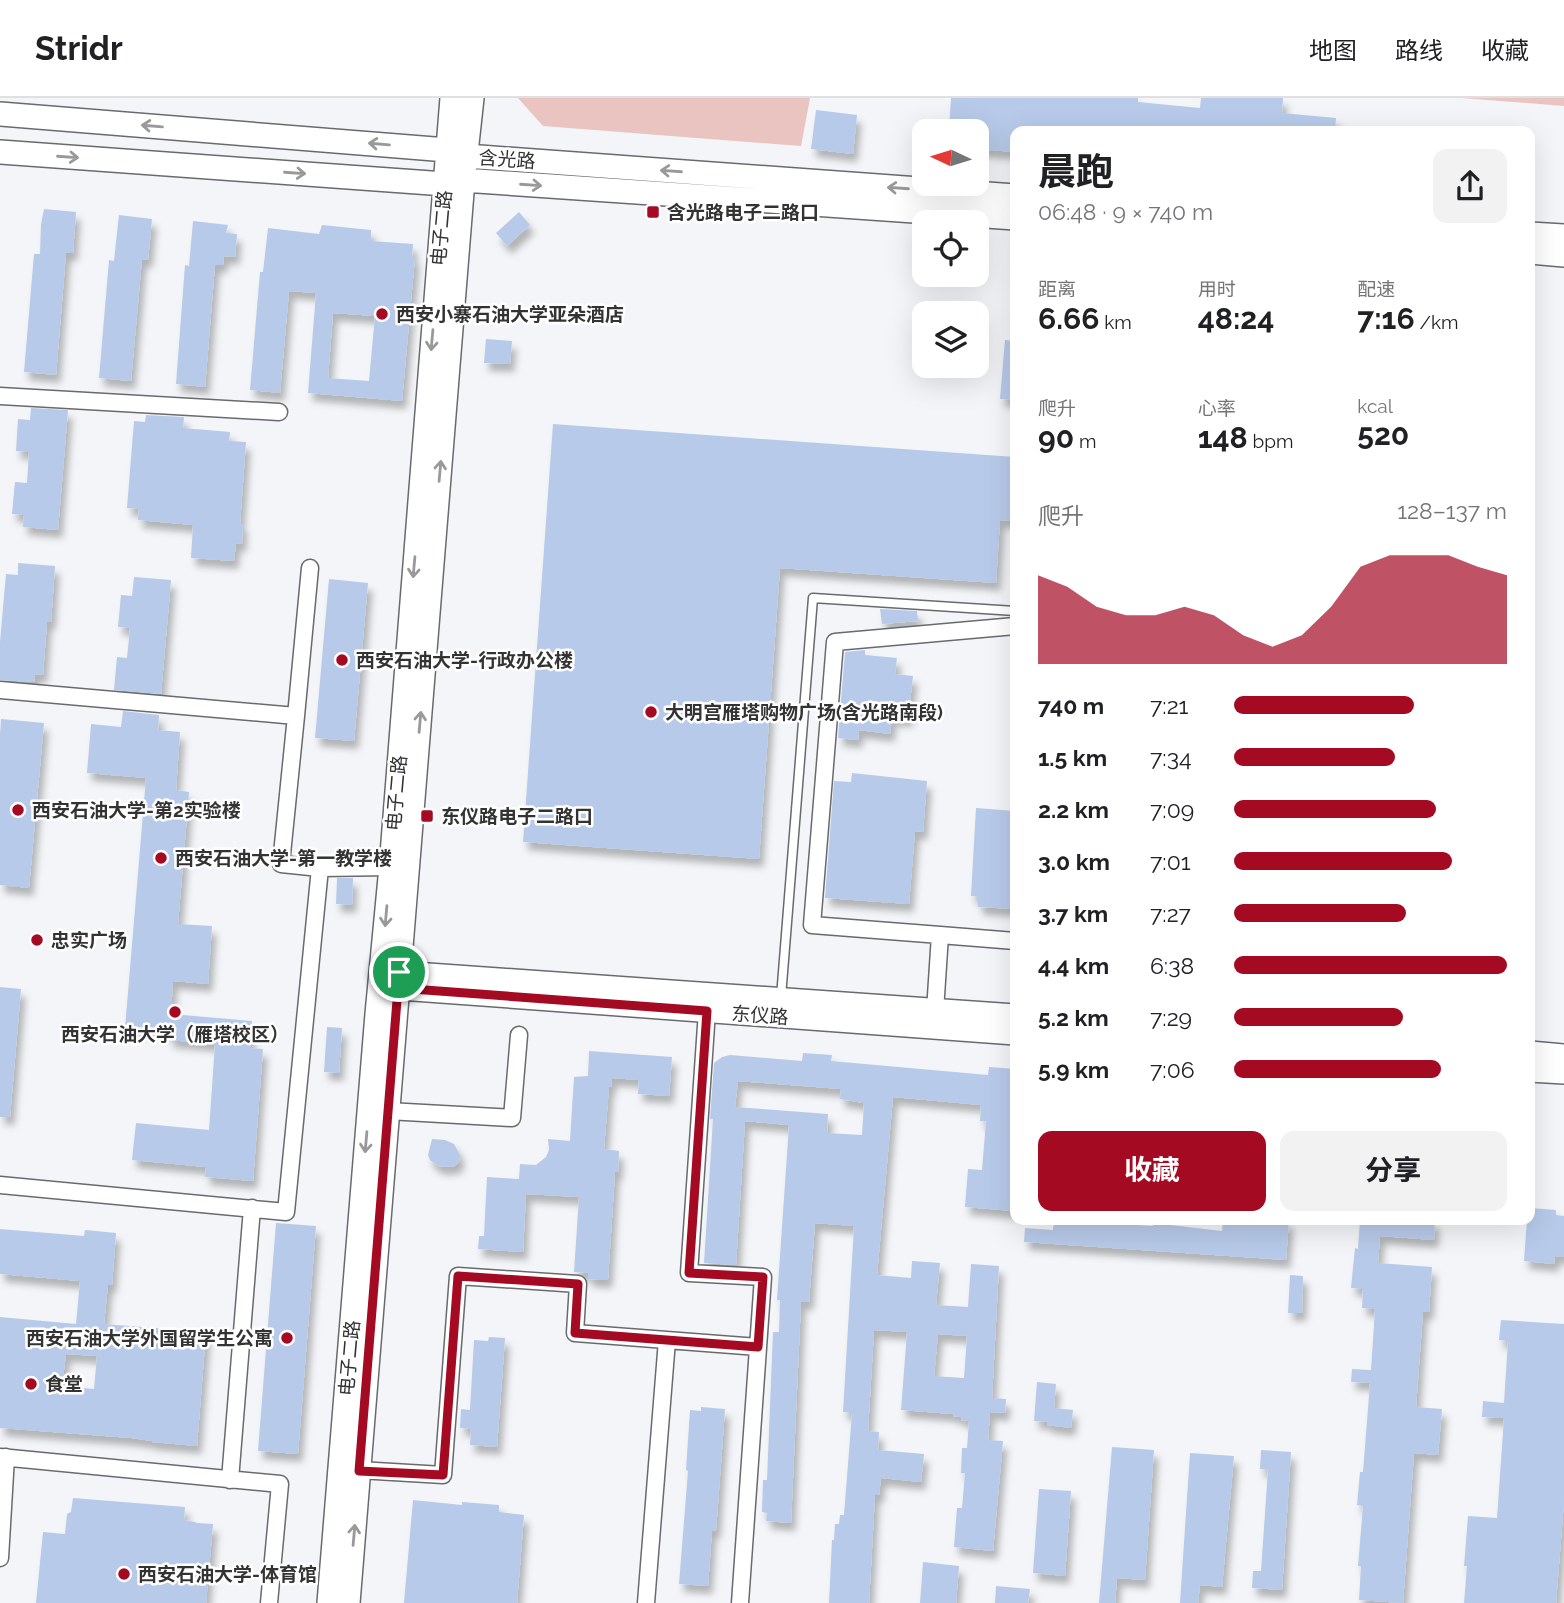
<!DOCTYPE html>
<html lang="zh">
<head>
<meta charset="utf-8">
<style>
  body { margin:0; font-family:Raleway,"Noto Sans SC",sans-serif; background:#f2f2f2; color:#202124; height:100vh; display:flex; flex-direction:column; font-size:26px; white-space:nowrap }
  * { box-sizing:border-box; margin:0 }
  p { font-size:23px; color:#757577 }
  .icon { flex:none; width:38px; height:38px; fill:none; stroke:currentColor; stroke-width:2; stroke-linecap:round; stroke-linejoin:round }
  .map { position:relative; flex:1; overflow:hidden }
  .drawer { position:absolute; left:1010px; top:28px; width:525px; height:1099px; display:flex; flex-direction:column; background:#fff; border-radius:14px; box-shadow:0 7px 28px #0002 }
  .drawer>* { flex:none }
  .needle { width:46px; rotate:274deg }
  .fabs { position:absolute; left:912px; top:21px; display:grid; gap:14px }
  .fabs a { display:grid; place-items:center; width:77px; height:77px; border-radius:14px; background:#fff; box-shadow:0 7px 28px #0002; font-size:35px }
  .pin { position:absolute; display:grid; place-items:center; width:60px; height:60px; color:#fff; margin:-30px; border:4px solid #fff; border-radius:50%; box-shadow:0 2px 7px #0007 }
  .round { display:grid; place-items:center; flex:none; width:74px; height:74px; border-radius:14px; background:#f2f2f2 }
  .head { display:flex; align-items:center; justify-content:space-between; height:119px; padding:0 28px }
  h1 { font-size:38px; font-weight:700; line-height:52px }
  .stats { display:grid; grid-template-columns:repeat(3,1fr); gap:10px; height:119px; padding:7px 28px }
  .stats div { display:grid; align-content:center }
  .stats b { font-size:30px; font-weight:700 }
  .stats small { font-size:19px; font-weight:400 }
  .stats p { font-size:19px }
  .chart { height:196px; padding:14px 28px }
  .chart p { display:flex; justify-content:space-between }
  .chart svg { width:100%; height:126px; margin-top:7px; fill:#a50a23; opacity:.7 }
  .cta { display:flex; gap:14px; margin-top:auto; padding:14px 28px }
  .cta a { flex:1; height:80px; border-radius:14px; background:#a50a23; color:#fff; font-size:28px; font-weight:700; line-height:80px; text-align:center }
  .cta a+a { background:#f2f2f2; color:#202124 }
  ul { padding:0 28px; list-style:none; font-size:23px }
  li { display:grid; grid-template-columns:112px 84px 1fr; align-items:center; height:52px }
  li i { height:18px; border-radius:9px; background:#a50a23 }
  header { display:flex; align-items:center; gap:42px; box-sizing:border-box; height:98px; padding:0 35px; background:#fff; border-bottom:2px solid #e0e0e0 }
  header strong { font-size:33px }
  nav { display:flex; gap:38px; margin-inline-start:auto; font-size:24px }
  .map>svg:first-child { display:block }
  .green { fill:#e9c4c1 }
  .building { fill:#b7cae9; fill-rule:evenodd; filter:url(#shadow) }
  .lines { fill:none; stroke-linecap:round; stroke-linejoin:round }
  .lane-casing { stroke:#696a6d; stroke-width:11 }
  .street-casing { stroke:#696a6d; stroke-width:19 }
  .secondary-casing { stroke:#696a6d; stroke-width:26 }
  .lane { stroke:#fff; stroke-width:8 }
  .street { stroke:#fff; stroke-width:16 }
  .secondary { stroke:#fff; stroke-width:23 }
  .oneway { stroke:#99999a }
  .route-casing { stroke:#fff; stroke-width:14 }
  .route { stroke:#a50a23; stroke-width:9 }
  .poi-dot { fill:#a50a23; stroke:#fff; stroke-width:2.5 }
  .labels { text-anchor:middle; dominant-baseline:central; stroke-width:5; stroke-linejoin:round; paint-order:stroke }
  .street-label { font-size:19px; fill:#333334; stroke:#fff }
  .poi-label { font-size:19px; font-weight:bold; fill:#333334; stroke:#fff; text-anchor:start }
</style>
</head>
<body>
<header>
<strong>Stridr</strong>
<nav><a>地图</a><a>路线</a><a>收藏</a></nav>
</header>
<div class="map">
<svg width="1564" height="1505" viewBox="0 0 1564 1505">
  <defs>
    <filter id="shadow"><feDropShadow dx="4.5" dy="8" stdDeviation="3.5" flood-color="#0004"/></filter>
  </defs>
  <rect width="100%" height="100%" fill="#f3f5f8"/>
  <path class="green" d="M518,0H810L801,48L543,28Z
    M1462,0H1564V8Z"/>
  <path class="building" d="M951,0H1138V4L1200,10L1201,0H1283L1282,15L1336,20L1335,33H1015V54L976,51V33H949Z
    M816,12L857,17L853,56L811,51Z
    M44,111L76,114L73,155H66L56,277L24,274L34,156H40L41,126Z
    M519,114L530,127L507,148L496,135Z
    M119,117L152,121L148,162L142,161L131,283L99,280L109,162L114,163Z
    M193,123L228,127L226,135L237,136L235,159L224,158L223,167H215L205,289L176,286L185,167L189,168Z
    M322,127L371,132V143L413,146L412,159H415L402,303L308,295L316,195L289,193L280,295L250,292L260,174H263L268,130L319,136ZM333,215L375,218L369,283L328,280Z
    M486,241L512,243L510,266L484,265Z
    M1005,242L1015,243V302L1000,301Z
    M31,310L68,312L58,432L23,429L24,417L12,416L15,384L27,385L29,354L16,353L18,321L30,322Z
    M146,317L184,319L183,330L230,334L229,343L246,344L240,426H243L242,446L236,445L234,463L191,460L193,427L138,422L139,411L127,410L134,323L145,324Z
    M553,326L1015,359V423L1000,422L996,485L780,470L759,761L523,744Z
    M18,465L55,468L51,524H47L43,577L35,576L34,584L0,582V544L6,476L18,477Z
    M134,479L171,482L161,596L114,592L117,559L127,560L130,530L118,529L121,497L132,498Z
    M329,481L368,485L354,643L315,640Z
    M880,511L917,513L918,523L882,526Z
    M865,552V557L897,560L895,576L913,578L908,621L892,620L890,636L859,632L858,642L838,640L845,554Z
    M123,613L159,617L158,632L180,634L176,692L189,694L178,826L212,828L208,886L173,883L171,916L252,923L250,950L263,951L253,1083L205,1079L206,1069L132,1062L136,1025L209,1032L215,946L169,942L170,934L125,930L146,680L87,675L91,626L121,629Z
    M1,621L44,625L29,790L0,787V636Z
    M852,675L927,683L923,734L915,733L909,806L825,800L834,683L851,684Z
    M976,710L1015,713V811L978,809V798H971Z
    M337,780H353L352,807L336,806Z
    M0,889L21,891L10,1019H0Z
    M327,929L342,930L339,975L324,974Z
    M589,953L672,959L669,998L638,996L639,982L612,980L611,989H609L604,1051L619,1053L618,1074H615L608,1182L588,1181V1175L574,1174L579,1099L526,1096L523,1154L478,1151L479,1138H484L487,1079L519,1081L520,1066L536,1067L546,1059L549,1052L548,1041L570,1043L574,979L588,978Z
    M803,955L832,957L831,963L988,977L989,969L1015,971V1095L1014,1113L965,1109L968,1071L982,1072L986,1023H980L981,1007L893,999L877,1177L911,1180L912,1163L940,1165L936,1207L968,1209L971,1166L999,1168L992,1300L1006,1301L1005,1315L990,1314L988,1342L1003,1343L993,1453L954,1449L957,1410H962L965,1375H961L962,1350H967L969,1323L961,1322L962,1319L953,1318V1316L901,1312L907,1234L874,1232L868,1333L879,1334L878,1352L924,1356L921,1384L881,1380L879,1397H875L869,1505H829L832,1442H834L835,1426H839L840,1417H844L852,1315L843,1314L854,1128L815,1125L809,1204H801L791,1425L766,1423L767,1415L762,1414L763,1382H767L773,1234H779L780,1202H777L789,1027L745,1023L736,1167L704,1165L713,1021H710L714,965L722,959L730,957L802,963ZM738,983L841,991L840,1001L864,1005L862,1037L827,1035L828,1016L735,1009ZM938,1236L967,1238L964,1280L934,1278Z
    M432,1041L445,1042L454,1046L460,1057L459,1064L455,1068L444,1069L438,1068L430,1062L428,1057Z
    M1530,1110L1556,1112V1117L1564,1118V1159L1555,1158L1554,1166L1524,1163L1527,1122H1530Z
    M1054,1122H1078V1123L1153,1128V1125L1222,1133L1223,1122H1289L1286,1162L1024,1144L1025,1130L1053,1132Z
    M1360,1122H1435L1434,1142L1380,1138L1378,1165L1432,1169L1429,1214H1423L1416,1309L1442,1311L1438,1357L1414,1355L1403,1505L1359,1502L1361,1468H1358L1363,1408L1357,1407L1360,1374H1363L1370,1285L1351,1284L1352,1271L1371,1272L1375,1211L1362,1210L1363,1191L1351,1190L1355,1150L1358,1151Z
    M276,1125L316,1128L298,1356L258,1353Z
    M0,1131L84,1138L85,1132L116,1135L112,1187H108L104,1226L206,1234L197,1348L152,1344V1343L131,1340L0,1330V1219L76,1226L80,1183L0,1176ZM66,1256L97,1258L94,1291L62,1288Z
    M1290,1177L1303,1178L1302,1215H1288Z
    M1501,1222L1564,1226V1403L1556,1505H1464L1467,1468H1464L1468,1418L1497,1420L1504,1320L1482,1319L1483,1303L1504,1305L1508,1243L1499,1242Z
    M489,1239L505,1240L497,1349L470,1347L471,1331L460,1330L461,1311L470,1312L474,1242L488,1243Z
    M1037,1284L1056,1286L1054,1310L1073,1312L1071,1330L1047,1327V1324L1034,1323Z
    M701,1309L725,1311L716,1433L712,1432L708,1488L679,1486L688,1373L686,1372L690,1312L701,1313Z
    M1112,1349L1154,1352L1145,1482L1117,1480L1115,1505H1099Z
    M1261,1352L1291,1354L1282,1492L1252,1490L1253,1473H1261L1268,1372L1260,1371Z
    M1190,1355L1234,1358L1222,1489L1200,1487L1198,1505H1180Z
    M1039,1391L1071,1393L1065,1478L1033,1475Z
    M73,1400L185,1409L184,1422L195,1424L197,1425L213,1426L206,1505H36L43,1434L65,1436L67,1416L71,1414Z
    M413,1402L462,1407V1404L499,1407V1414L524,1417L517,1505H404Z
    M923,1464L959,1468L956,1505H920Z
    M996,1488L1030,1491L1028,1505H995Z"/>
  <g class="lines">
    <defs>
      <path id="lane" d="M781,899L813,500L1015,513"/>
      <path id="street" d="M0,298L279,314
        M0,592L296,618L281,766L320,770L391,769
        M296,618L310,470
        M940,837L1015,843
        M707,913L689,1175L763,1179L740,1505
        M935,913L940,837L812,827L835,544L1015,528
        M388,1013L512,1020L519,937
        M0,1087L286,1114L320,770
        M0,1359L280,1386L269,1505
        M359,1372L443,1377L458,1178L578,1186L575,1235L758,1249
        M230,1382L252,1110
        M0,1460L6,1359
        M646,1505L667,1242"/>
      <path id="secondary" d="M0,16L447,52L466,58L1015,98
        M0,54L445,86L463,82L1015,120
        M1530,136L1564,138
        M1530,154L1564,157
        M386,874L1015,918
        M386,889L1015,935
        M1530,955L1564,958
        M1530,972L1564,974
        M329,1505L377,916L391,769L452,0
        M348,1505L463,82L472,0"/>
    </defs>
    <use href="#lane" class="lane-casing"/>
    <use href="#street" class="street-casing"/>
    <use href="#secondary" class="secondary-casing"/>
    <use href="#lane" class="lane"/>
    <use href="#street" class="street"/>
    <use href="#secondary" class="secondary"/>
  </g>
  <defs><path id="oneway-shaft" d="M-6 0H5M1.5-3L5.5 0L1.5 3" fill="none" stroke-width="1.6" stroke-linecap="round" stroke-linejoin="round" transform="scale(1.75)"/></defs>
  <g class="oneway">
    <use href="#oneway-shaft" transform="translate(152 28) rotate(-175)"/>
    <use href="#oneway-shaft" transform="translate(379 46) rotate(-175)"/>
    <use href="#oneway-shaft" transform="translate(68 59) rotate(4)"/>
    <use href="#oneway-shaft" transform="translate(671 73) rotate(-176)"/>
    <use href="#oneway-shaft" transform="translate(295 75) rotate(4)"/>
    <use href="#oneway-shaft" transform="translate(531 87) rotate(4)"/>
    <use href="#oneway-shaft" transform="translate(898 90) rotate(-176)"/>
    <use href="#oneway-shaft" transform="translate(432 242) rotate(95)"/>
    <use href="#oneway-shaft" transform="translate(440 373) rotate(-85)"/>
    <use href="#oneway-shaft" transform="translate(414 469) rotate(95)"/>
    <use href="#oneway-shaft" transform="translate(420 624) rotate(-85)"/>
    <use href="#oneway-shaft" transform="translate(386 818) rotate(95)"/>
    <use href="#oneway-shaft" transform="translate(366 1044) rotate(95)"/>
    <use href="#oneway-shaft" transform="translate(354 1437) rotate(-85)"/>
  </g>
  <g class="lines">
    <defs>
      <path id="route" d="M399,874H381L379,889L398,890L359,1373L443,1377L458,1178L578,1186L575,1235L758,1249L763,1179L689,1175L707,913L398,890L399,874"/>
    </defs>
    <use href="#route" class="route-casing"/>
    <use href="#route" class="route"/>
  </g>
  <g class="poi-dot">
    <rect x="646" y="107" width="14" height="14" rx="3.5"/>
    <circle cx="382" cy="216" r="7"/>
    <circle cx="342" cy="562" r="7"/>
    <circle cx="651" cy="614" r="7"/>
    <circle cx="18" cy="712" r="7"/>
    <rect x="420" y="711" width="14" height="14" rx="3.5"/>
    <circle cx="161" cy="760" r="7"/>
    <circle cx="37" cy="842" r="7"/>
    <circle cx="175" cy="914" r="7"/>
    <circle cx="287" cy="1240" r="7"/>
    <circle cx="31" cy="1286" r="7"/>
    <circle cx="124" cy="1476" r="7"/>
  </g>
  <g class="labels">
    <g class="street-label">
      <text transform="translate(507 61) rotate(4)">含光路</text>
      <text transform="translate(441 130) rotate(-85)">电子二路</text>
      <text transform="translate(396 695) rotate(-85)">电子二路</text>
      <text transform="translate(760 917) rotate(4)">东仪路</text>
      <text transform="translate(349 1260) rotate(-85)">电子二路</text>
    </g>
    <g class="poi-label">
      <text x="667" y="114">含光路电子二路口</text>
      <text x="396" y="216">西安小寨石油大学亚朵酒店</text>
      <text x="356" y="562">西安石油大学-行政办公楼</text>
      <text x="665" y="614">大明宫雁塔购物广场(含光路南段)</text>
      <text x="32" y="712">西安石油大学-第2实验楼</text>
      <text x="441" y="718">东仪路电子二路口</text>
      <text x="175" y="760">西安石油大学-第一教学楼</text>
      <text x="51" y="842">忠实广场</text>
      <text x="175" y="936" text-anchor="middle">西安石油大学（雁塔校区）</text>
      <text x="273" y="1240" text-anchor="end">西安石油大学外国留学生公寓</text>
      <text x="45" y="1286">食堂</text>
      <text x="138" y="1476">西安石油大学-体育馆</text>
    </g>
  </g>
</svg>
<div class="fabs">
<a><svg class="needle" viewBox="-14 -14 28 28"><path d="M0-13l5 13h-10z" fill="#e53935"/><path d="M0 13l5-13h-10z" fill="#757577"/></svg></a>
<a><svg class="icon" aria-label="locate" viewBox="0 0 24 24"><circle cx="12" cy="12" r="6"/><path d="M12 2v4M12 18v4M2 12h4M18 12h4"/></svg></a>
<a><svg class="icon" aria-label="layers" viewBox="0 0 24 24"><path d="M12 4l9 5-9 5-9-5zM3 14l9 5 9-5"/></svg></a>
</div>
<div class="pin" style="left:399px;top:874px;background:#1e9e55"><svg class="icon" aria-label="arrive" viewBox="0 0 24 24"><path d="M6 21V4h12l-3 4 3 4H6"/></svg></div>
<section class="drawer">
<div class="head"><div><h1>晨跑</h1><p>06:48 · 9 × 740 m</p></div><a class="round"><svg class="icon" aria-label="share" viewBox="0 0 24 24"><path d="M12 15V3M7 8l5-5 5 5M5 13v7h14v-7"/></svg></a></div>
<div class="stats">
<div><p>距离</p><b>6.66<small> km</small></b></div>
<div><p>用时</p><b>48:24</b></div>
<div><p>配速</p><b>7:16<small> /km</small></b></div>
</div>
<div class="stats">
<div><p>爬升</p><b>90<small> m</small></b></div>
<div><p>心率</p><b>148<small> bpm</small></b></div>
<div><p>kcal</p><b>520</b></div>
</div>
<div class="chart"><p><span>爬升</span>128–137 m</p>
<svg viewBox="0 0 160 44" preserveAspectRatio="none"><path d="M0 44V13L10 17L20 24L30 27L40 27L50 24L60 27L70 34L80 38L90 34L100 24L110 10L120 6L130 6L140 6L150 10L160 13V44z"/></svg>
</div>
<ul>
<li><b>740 m</b>7:21<i style="width:66%"></i></li>
<li><b>1.5 km</b>7:34<i style="width:59%"></i></li>
<li><b>2.2 km</b>7:09<i style="width:74%"></i></li>
<li><b>3.0 km</b>7:01<i style="width:80%"></i></li>
<li><b>3.7 km</b>7:27<i style="width:63%"></i></li>
<li><b>4.4 km</b>6:38<i style="width:100%"></i></li>
<li><b>5.2 km</b>7:29<i style="width:62%"></i></li>
<li><b>5.9 km</b>7:06<i style="width:76%"></i></li>
</ul>
<div class="cta"><a>收藏</a><a>分享</a></div>
</section>
</div>
</body>
</html>
